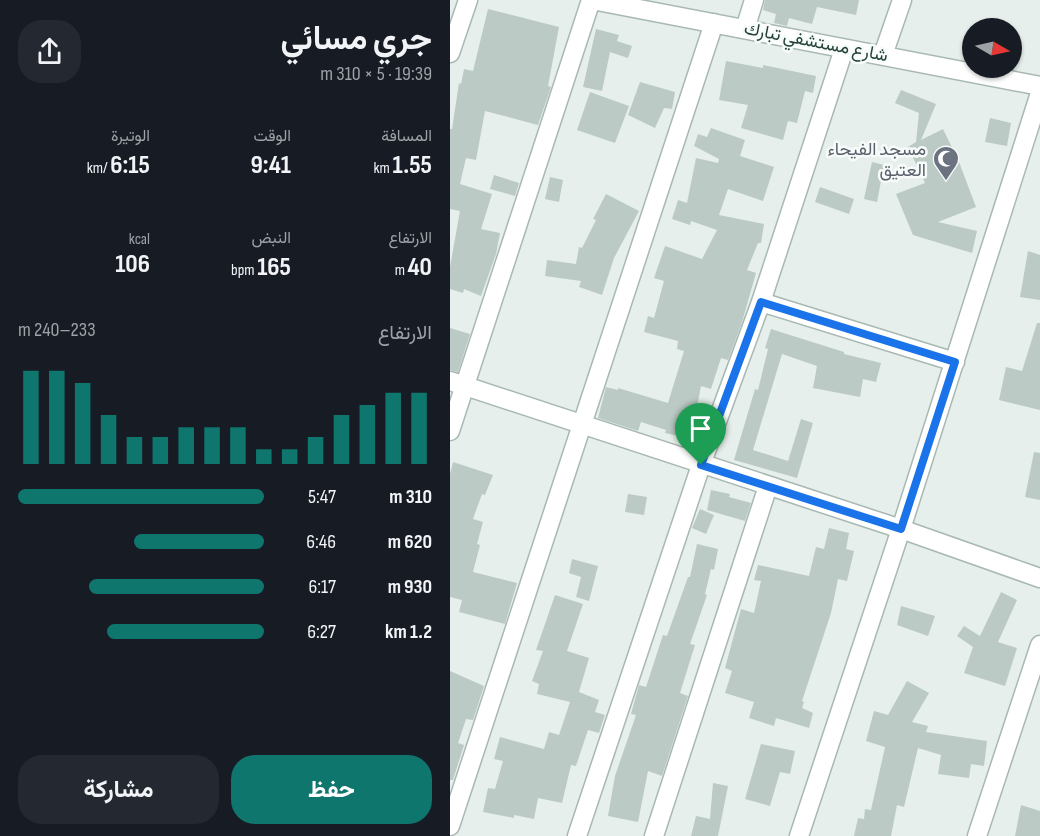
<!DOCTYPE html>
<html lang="ar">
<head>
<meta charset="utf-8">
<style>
  body { margin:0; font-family:"Sofia Sans Condensed",Vazirmatn,sans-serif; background:#242831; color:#f1f3f6; direction:rtl; height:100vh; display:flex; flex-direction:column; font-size:22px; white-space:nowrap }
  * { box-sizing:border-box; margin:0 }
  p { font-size:20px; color:#9ea1a6 }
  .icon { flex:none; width:33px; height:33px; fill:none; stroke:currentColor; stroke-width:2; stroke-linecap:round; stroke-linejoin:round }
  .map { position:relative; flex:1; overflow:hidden; direction:ltr }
  .sheet { display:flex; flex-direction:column; background:#171b24; width:450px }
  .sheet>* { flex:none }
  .needle { width:39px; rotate:99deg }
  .tools { position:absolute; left:512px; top:18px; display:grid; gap:12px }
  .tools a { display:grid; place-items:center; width:60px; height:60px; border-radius:50%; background:#171b24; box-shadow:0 2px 4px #0004; font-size:30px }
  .pin { position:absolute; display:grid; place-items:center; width:51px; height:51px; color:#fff; margin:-62px -26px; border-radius:50% 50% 50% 0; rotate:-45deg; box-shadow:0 0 6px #0007 }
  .pin .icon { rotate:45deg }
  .round { display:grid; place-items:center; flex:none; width:63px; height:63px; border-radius:24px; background:#242831 }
  .headline { display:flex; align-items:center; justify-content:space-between; height:102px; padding:0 18px }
  h1 { font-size:33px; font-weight:700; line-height:45px }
  .metrics { display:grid; grid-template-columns:repeat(3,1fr); gap:9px; height:102px; padding:6px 18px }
  .metrics div { display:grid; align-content:center }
  .metrics b { font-size:26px; font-weight:700 }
  .metrics small { font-size:16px; font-weight:400 }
  .metrics p { font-size:16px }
  .chart { height:168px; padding:12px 18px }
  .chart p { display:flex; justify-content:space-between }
  .chart svg { width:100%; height:108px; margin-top:6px; stroke:#0f766e; stroke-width:6 }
  .cta { display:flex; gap:12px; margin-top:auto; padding:12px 18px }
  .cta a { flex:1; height:69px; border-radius:24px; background:#0f766e; color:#fff; font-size:24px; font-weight:700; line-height:69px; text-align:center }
  .cta a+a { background:#242831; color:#f1f3f6 }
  ul { padding:0 18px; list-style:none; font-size:20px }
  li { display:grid; grid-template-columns:96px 72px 1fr; align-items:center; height:45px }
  li i { height:15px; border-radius:8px; background:#0f766e }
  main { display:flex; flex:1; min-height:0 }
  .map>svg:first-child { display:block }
  .building { fill:#bbcac4 }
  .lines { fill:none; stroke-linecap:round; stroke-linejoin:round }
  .minor-casing { stroke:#a8b8b2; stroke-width:21 }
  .minor { stroke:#fff; stroke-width:18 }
  .route-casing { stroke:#fff; stroke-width:12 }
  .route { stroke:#1a73e8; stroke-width:8 }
  .labels { text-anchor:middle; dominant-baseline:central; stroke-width:5; stroke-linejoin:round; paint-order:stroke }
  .street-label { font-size:18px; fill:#24423a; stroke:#f7fbf9 }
  .worship-label { font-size:18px; fill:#5b616d; stroke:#f7fbf9; text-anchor:end }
</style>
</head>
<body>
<main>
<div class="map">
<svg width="590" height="836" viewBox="0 0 590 836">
  <rect width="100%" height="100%" fill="#e6efeb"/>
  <path class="building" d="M315,0H409L406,15L367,7L362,24L339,18L337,26L324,23L326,14L313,10Z
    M38,9L109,27L98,86L101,87L88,125L35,111L26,160L16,158L10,184L42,194L31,229L50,233L46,254L31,296L14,289L13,293L0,289V267L10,211L0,209V129H2L9,83L11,84L14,69L23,71Z
    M146,29L169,35L167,41L182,46L178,58L160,52L152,91L133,87Z
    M276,61L313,68V65L366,76L363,93L355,91L347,123L338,121L333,140L291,128L298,105L269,100Z
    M190,82L225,92L222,109L214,108L205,128L178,115Z
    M451,90L486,104L471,140L493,129L509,162L526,207L488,222L527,231L522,253L463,235L446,194L475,183L458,147L466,142L469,113L445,103Z
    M140,92L179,106L165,143L127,130Z
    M540,118L561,123L557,146L535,142Z
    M261,128L295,140L290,156L324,167L313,201L278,189L269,215L314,224L311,243H308L297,270L306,273L292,322L278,360L271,358L261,389L251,386L241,439L215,433L216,430L191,422L188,431L148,418L156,387L168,390V388L218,403L234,351L227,349L228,341L194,332L198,316L204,318L214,281L204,278L215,246L252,259L267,230L241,221L240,225L222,219L228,200L237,203L246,158L268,163L269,159L244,146L248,134L257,137Z
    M422,162L434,165L427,202L414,199Z
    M44,175L69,183L65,196L40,189Z
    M100,177L113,180L109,202L95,199Z
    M370,187L404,199L399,214L365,202Z
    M156,194L189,211L164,258L152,295L129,287L131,281L95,276L97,260L126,264L129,247L132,248L146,220L143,219Z
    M578,251L590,255V300L570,297Z
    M587,323H590V410L549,400L556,367L572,371Z
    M0,328L20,334L8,372L0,370Z
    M321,329L394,352V354L431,363L426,382L413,379L410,397L363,388L367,366L332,354L303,450L338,461L351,419L363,423L347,478L284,460L305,389L308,390L318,349L315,348Z
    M584,452L590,453V500L575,497Z
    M3,462L43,475L35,495L32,494L23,519L33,522L27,544L30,545L23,572L67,583L55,624L9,612L12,600L0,597V474Z
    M261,490L280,494L279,497L301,503L295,521L257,510Z
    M178,494L197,497L194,515L175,512Z
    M250,509L264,515L256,534L242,528Z
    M379,528L399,533L396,549L404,551L397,581L388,579L381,613L352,701L354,702L352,708L363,713L359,728L326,718L324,726L299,718L304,702L275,693L282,671L275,668L291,609L304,613L311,581L304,580L308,565L359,576L366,547L374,549Z
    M247,544L268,549L264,570L261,569L255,594L257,595L240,644L245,645L230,693L238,696L212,776L198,771L188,822L158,816L165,776L186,715L181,714L189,685L196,687L213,635L217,636L238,577H240Z
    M122,559L148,566L139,601L126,597L131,577L119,573Z
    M551,592L567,600L548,642L567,648L555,686L514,673L523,647L507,636L514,626L530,636Z
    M105,595L133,604L117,651L139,658L129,692L149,700L145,712L155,715L149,733L138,730L126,766L121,765L112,803L88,798L84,819L64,815V818L33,812L38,788L45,789L53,761L44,759L50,737L94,749L99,732L109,735L120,702L87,694L89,684L82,681L93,651L86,650Z
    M451,606L485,616L478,636L447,625Z
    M0,671L34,686L23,720L16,719L8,743L14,745L3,780H0Z
    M457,681L479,693L462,722L478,726L476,732L537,741L534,766L521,764L519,778L488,774L491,755L468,748L454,807L447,805L441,836H404L408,818L414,819L415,809L421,810L435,747L416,741L424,711L438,715Z
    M311,744L345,751L340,774L330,772L320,806L295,799Z
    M263,783L278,786L268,836H241L246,816L260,819Z
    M571,805L590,811V836H565Z"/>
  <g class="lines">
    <defs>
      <path id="minor" d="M142,0L590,86
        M295,29L304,0
        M0,53L18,0
        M433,55L452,0
        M311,302L505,362
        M0,381L451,529L590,578
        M0,431L141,0
        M0,826L264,23
        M127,836L251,465L311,302L394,49
        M204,836L318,486
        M349,836L451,529L590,93
        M527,836L590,645"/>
    </defs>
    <use href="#minor" class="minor-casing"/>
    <use href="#minor" class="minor"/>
  </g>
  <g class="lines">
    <defs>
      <path id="route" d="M311,302L505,362L451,529L251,465Z"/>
    </defs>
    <use href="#route" class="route-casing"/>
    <use href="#route" class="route"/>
  </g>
  <defs>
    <symbol id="mosque-pin" viewBox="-11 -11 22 30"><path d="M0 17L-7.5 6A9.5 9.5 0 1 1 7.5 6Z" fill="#6b7280" stroke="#f7fbf9"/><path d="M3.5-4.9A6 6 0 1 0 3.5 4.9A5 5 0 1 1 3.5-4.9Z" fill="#fff"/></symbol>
  </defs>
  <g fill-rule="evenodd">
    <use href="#mosque-pin" x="481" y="144" width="30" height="40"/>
  </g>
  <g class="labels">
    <g class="street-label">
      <text transform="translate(366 42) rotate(11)">شارع مستشفي تبارك</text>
    </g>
    <g class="worship-label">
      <text x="476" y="149">مسجد الفيحاء<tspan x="476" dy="21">العتيق</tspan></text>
    </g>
  </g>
</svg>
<div class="tools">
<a><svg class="needle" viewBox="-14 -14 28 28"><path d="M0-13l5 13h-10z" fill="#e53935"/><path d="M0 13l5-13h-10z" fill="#9ea1a6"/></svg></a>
</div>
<div class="pin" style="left:251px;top:465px;background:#1e9e55"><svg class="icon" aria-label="arrive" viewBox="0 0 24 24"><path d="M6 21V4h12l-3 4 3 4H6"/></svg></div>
</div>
<section class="sheet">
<div class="headline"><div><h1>جري مسائي</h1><p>19:39 · 5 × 310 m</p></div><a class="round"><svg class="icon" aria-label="share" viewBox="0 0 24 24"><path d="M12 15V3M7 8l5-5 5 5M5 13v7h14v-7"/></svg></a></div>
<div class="metrics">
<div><p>المسافة</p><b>1.55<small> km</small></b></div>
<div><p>الوقت</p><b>9:41</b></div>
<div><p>الوتيرة</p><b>6:15<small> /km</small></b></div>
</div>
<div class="metrics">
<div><p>الارتفاع</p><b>40<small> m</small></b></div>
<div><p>النبض</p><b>165<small> bpm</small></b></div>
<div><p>kcal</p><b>106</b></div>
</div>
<div class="chart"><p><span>الارتفاع</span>233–240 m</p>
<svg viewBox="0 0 160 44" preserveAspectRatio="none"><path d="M5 44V6M15 44V6M25 44V11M35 44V24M45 44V33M55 44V33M65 44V29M75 44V29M85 44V29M95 44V38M105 44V38M115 44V33M125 44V24M135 44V20M145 44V15M155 44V15"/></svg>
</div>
<ul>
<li><b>310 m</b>5:47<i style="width:100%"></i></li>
<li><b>620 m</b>6:46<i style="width:53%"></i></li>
<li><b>930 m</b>6:17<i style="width:71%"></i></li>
<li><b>1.2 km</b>6:27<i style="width:64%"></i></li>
</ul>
<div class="cta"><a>حفظ</a><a>مشاركة</a></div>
</section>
</main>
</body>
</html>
